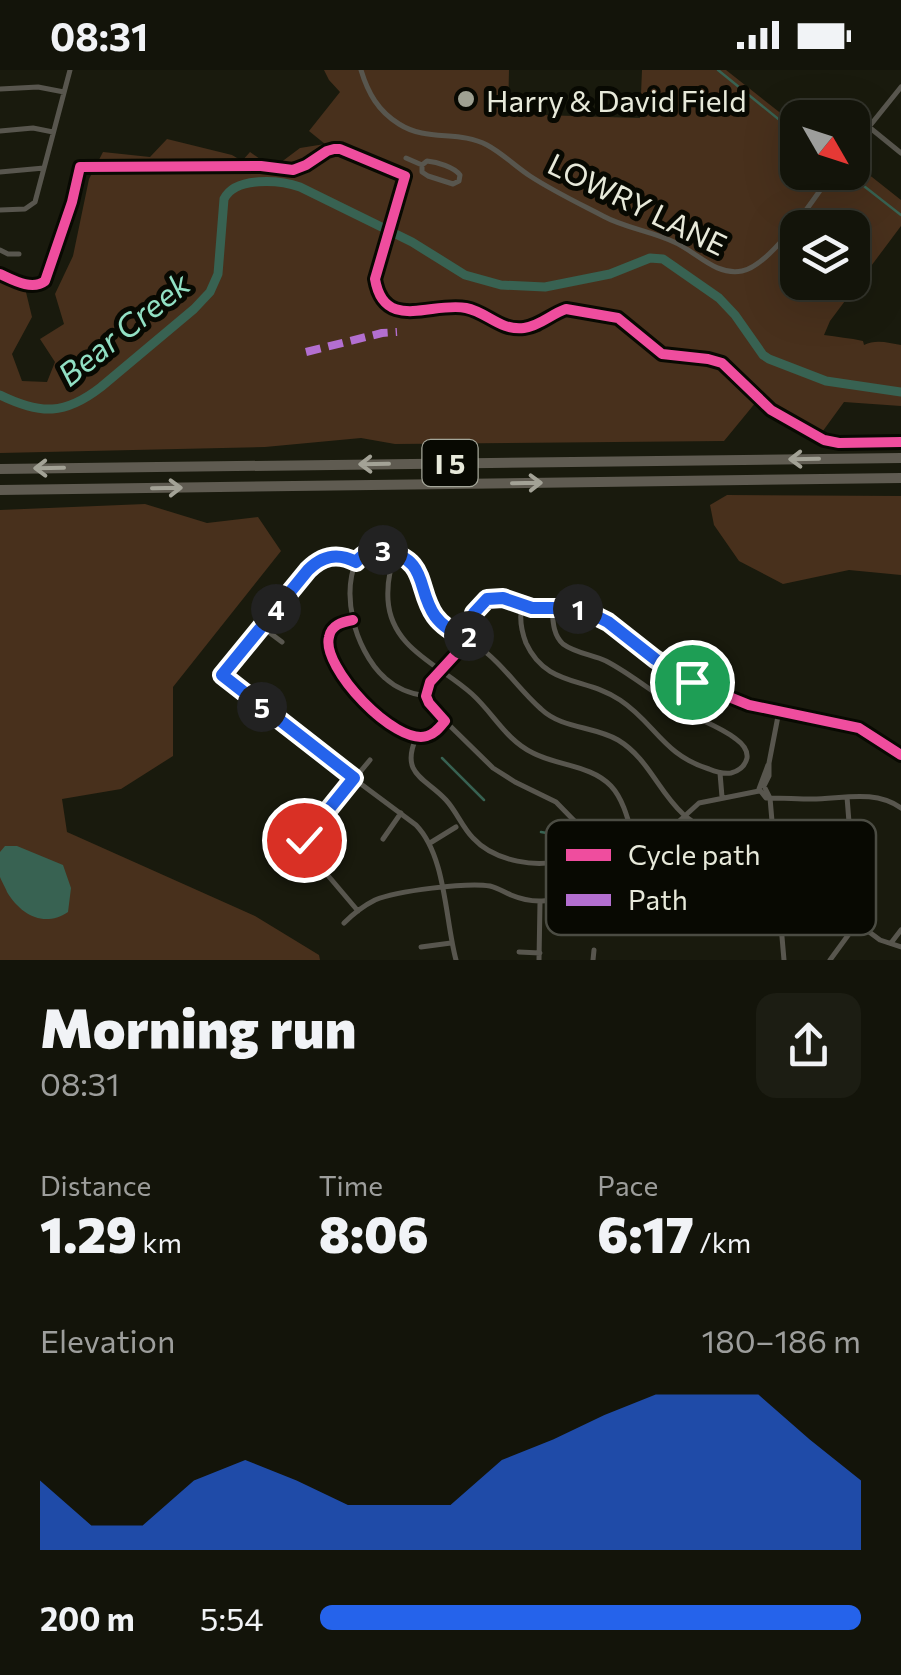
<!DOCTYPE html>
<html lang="en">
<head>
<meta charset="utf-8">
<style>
  body { margin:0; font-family:Commissioner,sans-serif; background:#1c1d13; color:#f1f3f6; height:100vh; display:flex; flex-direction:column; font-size:38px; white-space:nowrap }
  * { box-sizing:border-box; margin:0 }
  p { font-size:32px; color:#9d9e9c }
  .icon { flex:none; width:55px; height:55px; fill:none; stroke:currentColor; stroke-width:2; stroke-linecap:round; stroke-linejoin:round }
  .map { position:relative; height:890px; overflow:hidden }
  .panel { display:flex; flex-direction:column; background:#13140a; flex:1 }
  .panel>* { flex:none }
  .needle { width:65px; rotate:129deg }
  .controls { position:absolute; left:780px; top:30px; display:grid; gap:20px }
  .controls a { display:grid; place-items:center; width:90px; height:90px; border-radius:20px; background:#13140a; box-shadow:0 10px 40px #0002,0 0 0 2px #32332b; font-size:50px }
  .pin { position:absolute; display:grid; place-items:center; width:85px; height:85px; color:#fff; margin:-42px; border:5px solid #fff; border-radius:50%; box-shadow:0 2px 10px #0007 }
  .km { position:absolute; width:50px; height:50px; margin:-25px; border-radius:50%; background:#222; color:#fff; font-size:28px; line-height:50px; text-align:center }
  .round { display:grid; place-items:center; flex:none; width:105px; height:105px; border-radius:20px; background:#1c1d13 }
  .headline { display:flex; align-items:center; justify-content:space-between; height:170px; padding:0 40px }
  h1 { font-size:55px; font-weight:800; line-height:75px }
  .figures { display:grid; grid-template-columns:repeat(3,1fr); gap:15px; height:170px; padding:10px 40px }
  .figures div { display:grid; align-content:center }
  .figures b { font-size:50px; font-weight:800 }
  .figures small { font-size:28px; font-weight:400 }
  .figures p { font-size:28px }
  .chart { height:280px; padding:20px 40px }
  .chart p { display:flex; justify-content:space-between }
  .chart svg { width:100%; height:180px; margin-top:10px; fill:#2563eb; opacity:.7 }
  ul { padding:0 40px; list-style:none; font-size:32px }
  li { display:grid; grid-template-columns:160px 120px 1fr; align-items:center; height:75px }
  li i { height:25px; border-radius:12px; background:#2563eb }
  .status { display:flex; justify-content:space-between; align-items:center; height:70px; padding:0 50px; background:#13140a; direction:ltr }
  .status svg { height:28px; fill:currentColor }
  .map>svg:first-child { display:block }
  .green { fill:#48301c; fill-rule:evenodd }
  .water { fill:#386252 }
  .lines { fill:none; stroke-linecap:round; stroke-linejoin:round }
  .stream { stroke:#386252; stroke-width:2.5 }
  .river { stroke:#386252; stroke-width:9 }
  .minor { stroke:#58564e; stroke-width:5 }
  .highway { stroke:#5f5b51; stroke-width:10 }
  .quiet { stroke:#b36fd0; stroke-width:8; stroke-dasharray:15 8; stroke-linecap:butt }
  .cycleway-casing { stroke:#080902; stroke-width:16 }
  .cycleway { stroke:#ef4d9e; stroke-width:10 }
  .oneway { stroke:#a3a296 }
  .route-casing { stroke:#fff; stroke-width:20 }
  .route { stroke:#2563eb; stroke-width:12 }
  .poi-dot { fill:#9fa192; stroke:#080902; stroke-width:4 }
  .labels { text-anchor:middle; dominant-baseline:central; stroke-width:10; stroke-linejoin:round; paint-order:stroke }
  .shield { fill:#080902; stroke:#a4a699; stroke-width:2.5 }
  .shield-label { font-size:28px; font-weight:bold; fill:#e7e9da }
  .poi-label { font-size:30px; fill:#e7e9da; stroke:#080902; text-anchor:start }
  .street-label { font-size:30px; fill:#e7e9da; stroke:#080902 }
  .water-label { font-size:32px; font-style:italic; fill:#91e0c4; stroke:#080902 }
  .key { fill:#080902; stroke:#4b4c43; stroke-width:2.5 }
  .key-label { font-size:28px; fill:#e7e9da }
</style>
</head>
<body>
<div class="status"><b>08:31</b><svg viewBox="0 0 49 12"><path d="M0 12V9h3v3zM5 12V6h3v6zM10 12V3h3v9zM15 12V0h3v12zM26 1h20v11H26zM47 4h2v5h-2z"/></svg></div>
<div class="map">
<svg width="901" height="890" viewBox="0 0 901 890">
  <rect width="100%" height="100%" fill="#191a0d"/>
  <path class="green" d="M324,0H509L508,44L640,48L642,0H726L797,56L798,102H852L853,92L901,130V156L830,251L824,265C837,267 850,268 863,271L864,275C876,269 889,273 901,275V336L844,332L820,365L795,353L761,326L724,371L395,374L361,368L265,377L0,383V209L25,218L32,247L12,284L22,311L47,312L55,292L40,269L64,254L55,224L73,186L89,109L103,82L150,87L167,69L232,85L242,91L250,82L260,89L280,93L300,78L325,74L309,61L340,22L329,10ZM798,158H852V212H798Z
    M727,425L901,426V505L849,500L783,514L739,491L714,455L710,435Z
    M145,434L207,453L258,447L281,481L173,617V686L121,719L62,729L67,762L255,846L319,885L320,890H0V440Z"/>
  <path class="water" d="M5,776H17L63,795L71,818L68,842C44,858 21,845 7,822C6,819 1,810 0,807C0,800 0,790 0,782Z"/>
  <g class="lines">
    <path class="stream" d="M718,0L798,65
      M846,102L901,145
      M442,688L484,730
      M541,762L558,765"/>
    <path class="river" d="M0,325C41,345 65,345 101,317L194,239L210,222L218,204L224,129C235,106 280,110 300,117L412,172L465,205L501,215L545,217L610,204L650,188L663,189L719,228L735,245L763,285L769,289L826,311L901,322"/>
    <path class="minor" d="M361,0C368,23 378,41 399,54C427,72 459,60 487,75C502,83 515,96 530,106C553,121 578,133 603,146C625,158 651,161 674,172C697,182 715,206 742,201C771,196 815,127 833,102
      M0,19L38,17L64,22
      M869,57L901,83
      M0,61L33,58L53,62
      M852,78L901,17
      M406,88L422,95L427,91C437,92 454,97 460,105L459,111L453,114L428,106L422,102V95
      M0,102L44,98
      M0,140L25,139L35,132L70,0
      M0,180L8,184H19
      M396,485C389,500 387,513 388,530C391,579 440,595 472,624C494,644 506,670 533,683C558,696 591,695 611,716C626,732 630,760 637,780
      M356,492C337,482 322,486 308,500L223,605L318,682L416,755C446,786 445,849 456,890
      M522,536C519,549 521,560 526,573C546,617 586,607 620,630C655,653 663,685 709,699C716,702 723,704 731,703C739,701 745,696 747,688C748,680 743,674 736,669C718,655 695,649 676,637C652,622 631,604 606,591C593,585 575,583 563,574C553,565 553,551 552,539
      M353,550C342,552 331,555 329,567C321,597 395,676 427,666C435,664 440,657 445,651L429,633L426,626L430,612L464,575L471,562L478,537L487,529L497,527L532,538H569L588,542L608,552L666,596L707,618L749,635L859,658L901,685
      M262,557L282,572
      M426,626C411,624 397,619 385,608C369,594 357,569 353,549C348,527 346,479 378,480C386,480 393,483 400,486C425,499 421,523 433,544C443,559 461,566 476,575C502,592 518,619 541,639C562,659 594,656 618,670C648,688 658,721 683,744C701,761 733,769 737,794
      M779,641L769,693V706L764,716L770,728L784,890
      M416,668C400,705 426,708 446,730C457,742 462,757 473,768C494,791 539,800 568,788C578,784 586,778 594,771L556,732L515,712L493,698L445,651
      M768,695L759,719L766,728H770
      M720,703L722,727
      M770,728C784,728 798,729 812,729C842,729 874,719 901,738
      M383,769L401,743
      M595,772C614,791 631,785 654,774L699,733L759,721
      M430,773L456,757
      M358,841L303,776L307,766L370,690
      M344,853C353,844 363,836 375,830C396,821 468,812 490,816C498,818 504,822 511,825C535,835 555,832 578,820
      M857,853L880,870L901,877
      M891,873L901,860
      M421,877L451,873
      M519,882L540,883
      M539,890L540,832
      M593,890L594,880
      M830,890L857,853L847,727"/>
    <path class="highway" d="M0,399L901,388
      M0,420L901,408"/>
    <path class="quiet" d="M306,282L382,263L397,262"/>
    <defs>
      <path id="cycleway" d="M0,204C13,210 32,221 45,211L72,132L80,97L261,96L293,100L306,95L327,81L334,79H340L405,106L375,209C384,263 433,231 466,238C487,242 500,261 524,258C540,256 551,244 566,239L618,248L662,284L708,289L722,293L771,340L824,370L839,373L901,372
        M353,550C342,552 331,555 329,567C321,597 395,676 427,666C435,664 440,657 445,651L429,633L426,626L430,612L464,575L471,562L478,537L487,529L497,527L532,538H569L588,542L608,552L666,596L707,618L749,635L859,658L901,685"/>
    </defs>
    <use href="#cycleway" class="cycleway-casing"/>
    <use href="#cycleway" class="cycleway"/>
  </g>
  <defs><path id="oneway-shaft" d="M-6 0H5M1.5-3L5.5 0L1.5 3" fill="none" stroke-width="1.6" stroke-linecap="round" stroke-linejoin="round" transform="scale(2.5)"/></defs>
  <g class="oneway">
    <use href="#oneway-shaft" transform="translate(804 389) rotate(179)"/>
    <use href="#oneway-shaft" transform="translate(374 394) rotate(179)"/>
    <use href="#oneway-shaft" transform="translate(49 398) rotate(179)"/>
    <use href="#oneway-shaft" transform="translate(527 413) rotate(-1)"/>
    <use href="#oneway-shaft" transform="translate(167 418) rotate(-1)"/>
  </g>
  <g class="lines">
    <defs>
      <path id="route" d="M304,770L354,708L222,605L308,500C322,486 337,482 356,492C364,483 371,478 384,481C429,489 416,519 435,546C443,557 455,563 467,570L474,543L487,529L503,528L532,538H569L588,542L608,552L655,589L692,612"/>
    </defs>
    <use href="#route" class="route-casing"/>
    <use href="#route" class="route"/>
  </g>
  <circle class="poi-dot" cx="466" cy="29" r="10"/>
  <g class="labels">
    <rect class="shield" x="422.5" y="370" width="55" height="46" rx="8"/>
    <g class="shield-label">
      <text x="450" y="393">I 5</text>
    </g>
    <g class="poi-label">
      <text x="486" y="29">Harry &amp; David Field</text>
    </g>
    <g class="street-label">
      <text transform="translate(638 133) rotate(26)">LOWRY LANE</text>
    </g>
    <g class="water-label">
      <text transform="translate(123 258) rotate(-39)">Bear Creek</text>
    </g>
  </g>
  <rect x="546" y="750" width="330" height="115" rx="15" class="key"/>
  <rect x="566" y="779" width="45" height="12" fill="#ef4d9e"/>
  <rect x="566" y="824" width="45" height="12" fill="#b36fd0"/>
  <g class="key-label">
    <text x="628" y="795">Cycle path</text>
    <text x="628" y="840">Path</text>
  </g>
</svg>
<div class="controls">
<a><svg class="needle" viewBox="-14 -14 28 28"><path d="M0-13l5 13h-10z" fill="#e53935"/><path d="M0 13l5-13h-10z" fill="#9d9e9c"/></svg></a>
<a><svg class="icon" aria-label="layers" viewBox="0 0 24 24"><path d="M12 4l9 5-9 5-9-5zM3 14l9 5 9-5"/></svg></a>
</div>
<div class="pin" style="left:692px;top:612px;background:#1e9e55"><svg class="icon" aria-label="arrive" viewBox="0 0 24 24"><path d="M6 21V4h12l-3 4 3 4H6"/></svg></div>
<div class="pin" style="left:304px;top:770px;background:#d93025"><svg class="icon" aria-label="check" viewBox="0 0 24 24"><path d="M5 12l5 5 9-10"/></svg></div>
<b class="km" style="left:578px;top:539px">1</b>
<b class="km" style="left:469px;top:566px">2</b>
<b class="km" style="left:383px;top:480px">3</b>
<b class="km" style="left:276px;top:539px">4</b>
<b class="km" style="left:262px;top:637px">5</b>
</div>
<section class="panel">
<div class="headline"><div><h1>Morning run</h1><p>08:31</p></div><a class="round"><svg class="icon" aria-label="share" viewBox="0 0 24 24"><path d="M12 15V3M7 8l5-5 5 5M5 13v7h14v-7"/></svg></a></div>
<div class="figures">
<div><p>Distance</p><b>1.29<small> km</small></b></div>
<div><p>Time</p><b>8:06</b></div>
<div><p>Pace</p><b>6:17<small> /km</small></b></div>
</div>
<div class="chart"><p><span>Elevation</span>180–186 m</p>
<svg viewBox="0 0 160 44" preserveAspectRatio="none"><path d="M0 44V27L10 38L20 38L30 27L40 22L50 27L60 33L70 33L80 33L90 22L100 17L110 11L120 6L130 6L140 6L150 17L160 27V44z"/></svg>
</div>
<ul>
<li><b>200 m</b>5:54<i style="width:100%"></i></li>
</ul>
</section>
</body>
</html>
